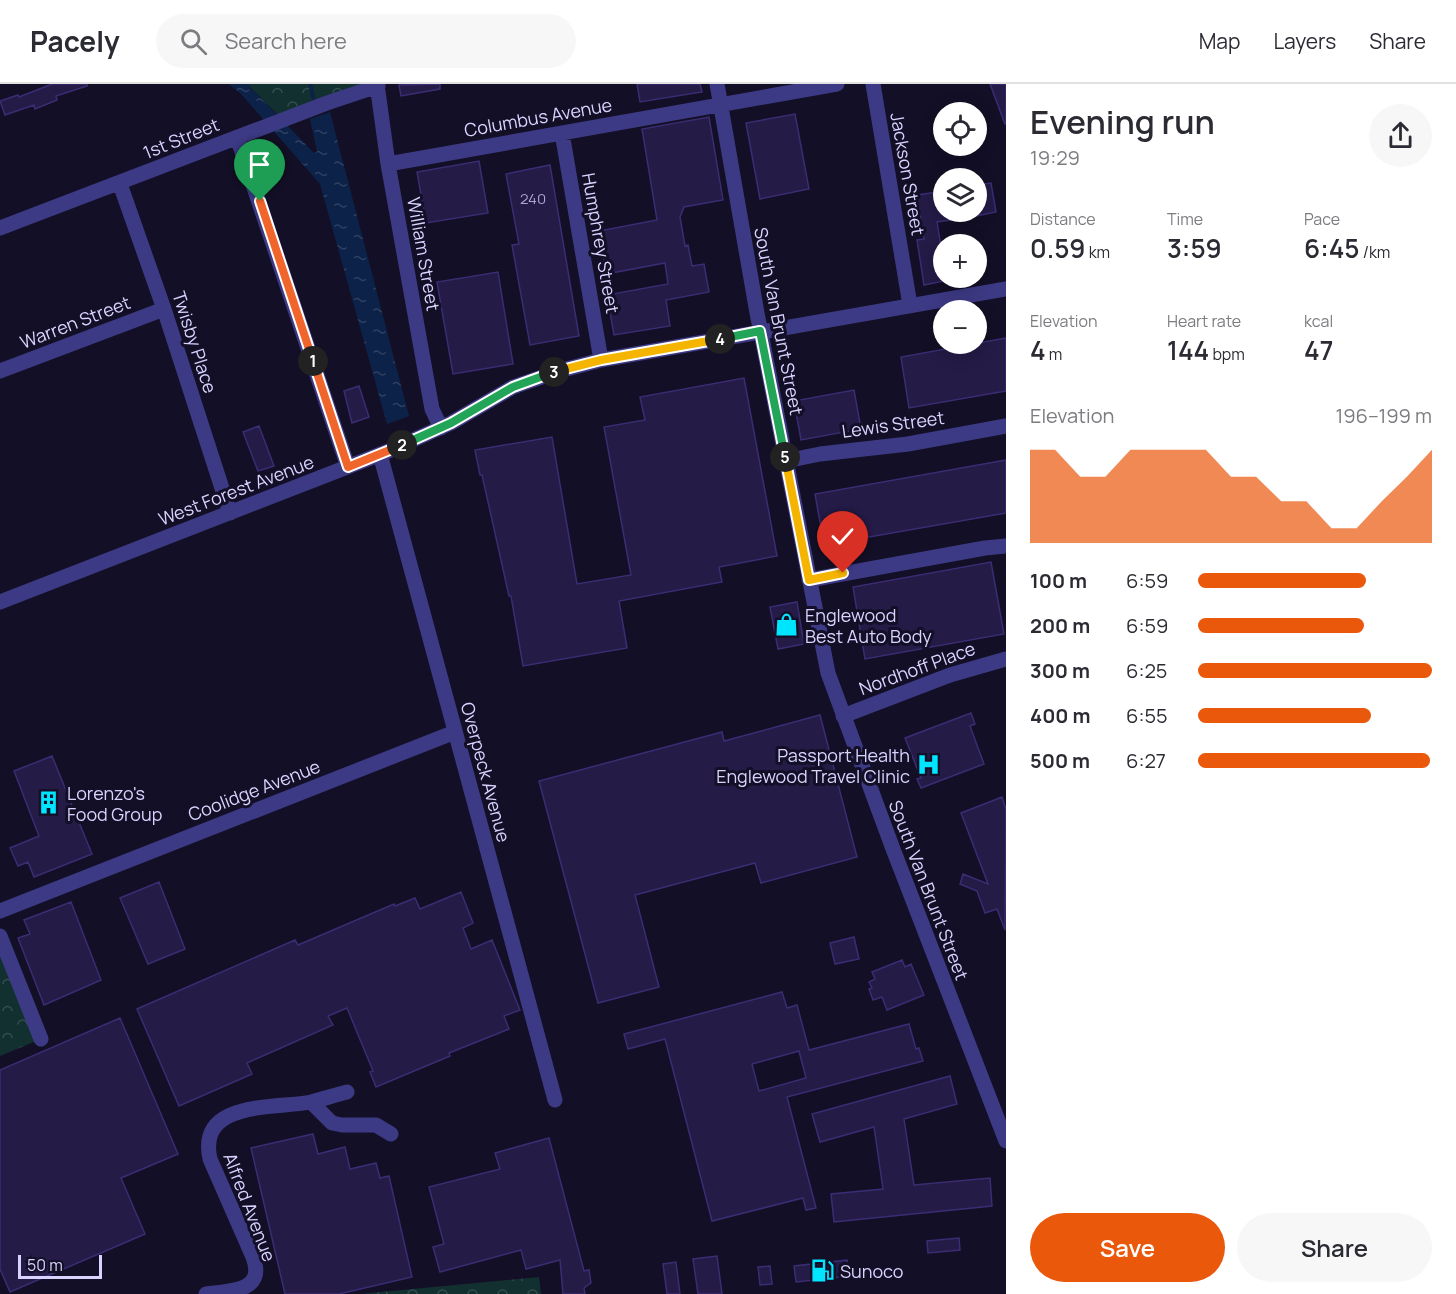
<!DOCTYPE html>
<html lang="en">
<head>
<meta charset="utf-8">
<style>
  body { margin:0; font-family:Manrope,sans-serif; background:#f7f7f7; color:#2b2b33; height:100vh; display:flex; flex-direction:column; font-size:22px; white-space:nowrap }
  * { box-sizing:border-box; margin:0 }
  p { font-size:20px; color:#7c7c81 }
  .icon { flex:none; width:33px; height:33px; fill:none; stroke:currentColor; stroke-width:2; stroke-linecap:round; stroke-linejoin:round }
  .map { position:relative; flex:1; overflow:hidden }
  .panel { display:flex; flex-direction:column; background:#fff; width:450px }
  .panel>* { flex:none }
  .controls { position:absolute; left:933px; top:18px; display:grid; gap:12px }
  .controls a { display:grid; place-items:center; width:54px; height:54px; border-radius:50%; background:#fff; box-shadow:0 3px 15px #0003; font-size:30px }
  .scale { position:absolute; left:18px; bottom:15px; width:84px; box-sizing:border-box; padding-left:6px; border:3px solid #d9d4ff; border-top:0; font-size:16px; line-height:21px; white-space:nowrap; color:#d9d4ff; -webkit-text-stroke:4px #130f26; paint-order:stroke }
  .pin { position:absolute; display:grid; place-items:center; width:51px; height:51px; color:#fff; margin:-62px -26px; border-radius:50% 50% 50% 0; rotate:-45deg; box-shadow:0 0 6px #0007 }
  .pin .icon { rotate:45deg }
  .km { position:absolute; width:30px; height:30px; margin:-15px; border-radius:50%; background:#222; color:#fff; font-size:16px; line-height:30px; text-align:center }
  .round { display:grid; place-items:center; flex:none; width:63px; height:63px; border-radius:32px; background:#f7f7f7 }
  .headline { display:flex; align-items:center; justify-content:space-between; height:102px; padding:0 24px }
  h1 { font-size:33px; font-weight:600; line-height:45px }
  .metrics { display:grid; grid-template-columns:repeat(3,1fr); gap:9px; height:102px; padding:6px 24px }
  .metrics div { display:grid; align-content:center }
  .metrics b { font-size:26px; font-weight:600 }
  .metrics small { font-size:16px; font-weight:400 }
  .metrics p { font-size:16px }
  .chart { height:168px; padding:12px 24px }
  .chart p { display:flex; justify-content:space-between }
  .chart svg { width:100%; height:108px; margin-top:6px; fill:#ea580c; opacity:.7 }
  .button { display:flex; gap:12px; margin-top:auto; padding:12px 24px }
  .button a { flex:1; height:69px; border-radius:36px; background:#ea580c; color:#fff; font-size:24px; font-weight:600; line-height:69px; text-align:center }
  .button a+a { background:#f7f7f7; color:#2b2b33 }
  ul { padding:0 24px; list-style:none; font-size:20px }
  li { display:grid; grid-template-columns:96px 72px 1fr; align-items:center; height:45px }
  li i { height:15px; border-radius:8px; background:#ea580c }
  header { display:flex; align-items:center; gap:36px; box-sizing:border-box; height:84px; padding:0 30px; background:#fff; border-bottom:2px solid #e1e1e2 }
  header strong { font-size:28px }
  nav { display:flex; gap:33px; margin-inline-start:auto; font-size:21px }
  .search { width:420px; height:54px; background:#f7f7f7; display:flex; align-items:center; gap:15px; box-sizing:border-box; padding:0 21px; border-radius:33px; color:#7c7c81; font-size:22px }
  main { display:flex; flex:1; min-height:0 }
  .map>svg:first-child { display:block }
  .forest { fill:url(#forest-crowns) }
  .water { fill:url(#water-ripples) }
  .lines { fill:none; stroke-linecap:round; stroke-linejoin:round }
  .stream { stroke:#0c2248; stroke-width:4 }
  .building { fill:#241b47; stroke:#3b2d73; stroke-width:1.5; fill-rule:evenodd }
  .minor { stroke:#3d3a85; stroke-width:15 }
  .split-1-casing { stroke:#fff; stroke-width:12 }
  .split-2-casing { stroke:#fff; stroke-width:12 }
  .split-3-casing { stroke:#fff; stroke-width:12 }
  .split-4-casing { stroke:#fff; stroke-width:12 }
  .split-5-casing { stroke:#fff; stroke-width:12 }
  .split-6-casing { stroke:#fff; stroke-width:12 }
  .split-1 { stroke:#f0652b; stroke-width:8 }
  .split-2 { stroke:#f0652b; stroke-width:8 }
  .split-3 { stroke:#22a559; stroke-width:8 }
  .split-4 { stroke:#f5b400; stroke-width:8 }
  .split-5 { stroke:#22a559; stroke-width:8 }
  .split-6 { stroke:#f5b400; stroke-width:8 }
  .labels { text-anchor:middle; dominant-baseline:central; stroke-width:6; stroke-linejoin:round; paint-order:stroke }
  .number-label { font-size:15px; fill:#aca6d1 }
  .street-label { font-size:18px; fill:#d9d4ff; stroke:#130f26 }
  .poi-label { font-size:18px; fill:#d9d4ff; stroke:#130f26; text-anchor:start }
</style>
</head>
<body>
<header>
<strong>Pacely</strong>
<div class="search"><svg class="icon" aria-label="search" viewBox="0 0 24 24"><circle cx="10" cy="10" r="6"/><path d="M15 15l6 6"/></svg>Search here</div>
<nav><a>Map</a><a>Layers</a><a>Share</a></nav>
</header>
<main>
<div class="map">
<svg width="1006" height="1210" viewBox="0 0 1006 1210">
  <defs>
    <pattern id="forest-crowns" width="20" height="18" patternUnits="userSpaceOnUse" patternTransform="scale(1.5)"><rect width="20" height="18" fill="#12302f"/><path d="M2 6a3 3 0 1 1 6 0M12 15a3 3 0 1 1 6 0" fill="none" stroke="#344d4e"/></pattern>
    <pattern id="water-ripples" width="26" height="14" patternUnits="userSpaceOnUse" patternTransform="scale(1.5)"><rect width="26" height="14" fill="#0c2248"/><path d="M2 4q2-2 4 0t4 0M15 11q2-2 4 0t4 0" fill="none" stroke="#2f4163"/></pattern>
  </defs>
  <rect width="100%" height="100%" fill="#130f26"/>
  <path class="forest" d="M247,0H375L279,32Z
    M0,852L41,955L0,972Z
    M539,1193L541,1210H360Z"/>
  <path class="water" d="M229,0H247L314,69L317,68L310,35L330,28L409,332L387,340L320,100L241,10Z"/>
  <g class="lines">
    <path class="stream" d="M310,0L315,20"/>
  </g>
  <path class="building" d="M52,0H87V2L56,12L57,16L35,25L34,21L5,31L0,17L18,11L19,13Z
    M440,0V5L401,12L399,1Z
    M637,0H700L702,8L640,18Z
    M990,0H1006V40H1005Z
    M795,30L809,105L760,115L746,39Z
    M709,33L723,116L684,123L680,133L685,162L688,161L692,182L704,180L709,208L666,216L670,242L614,251L607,211L668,200L665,179L606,190L599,147L657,136L642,45Z
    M479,77L488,129L426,139L417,88Z
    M550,81L579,252L530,261L512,161L519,160L506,90Z
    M991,99L996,128L976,132V101Z
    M944,107V128H970L971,133L937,138L944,181V197L924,201L917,156L924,155L917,111Z
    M498,188L513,280L453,290L437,198Z
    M1006,254V307L909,324L901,273Z
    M744,294L777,472L719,483L722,498L619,517L627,564L523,582L511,512H509L482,391H480L475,366L552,353L577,500L631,491L604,343L645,336L640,313Z
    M359,302L369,333L352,339L344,307Z
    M854,306L861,345L801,356L794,317Z
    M259,342L274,382L258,387L243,348Z
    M1006,376V429L824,461L815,410Z
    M991,478L1004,550L865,575L853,503Z
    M797,518L804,560L778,565L770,523Z
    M971,629L975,640L970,642L984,680L921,704L917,695L921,694L905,654Z
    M820,631L857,773L761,799L755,779L635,811L659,903L598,919L539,697L722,648L724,657Z
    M52,672L92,770L34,793L28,778L18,782L10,764L39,752L14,687Z
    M1002,713L1006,725L1005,846L997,825L985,829L977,807L960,800L963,790L988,800L961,729Z
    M159,798L185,865L148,880L120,814Z
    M461,808L473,839L463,844L471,865L492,856L520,926L504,932L509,945L449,969L450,972L376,1003L370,988L373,987L347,924L328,932L333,941L247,979L252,990L179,1022L137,925L295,856L298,861L394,820L395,822L415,814L420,825Z
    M71,818L101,896L44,921L18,854L30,850L24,836Z
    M854,853L859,875L835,880L830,859Z
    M902,876L905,883L911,880L924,911L887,926L882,913L873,916L869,905L872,904L869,898L875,895L872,888Z
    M782,908L787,924L797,921L809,966L909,940L916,965L919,964L923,977L787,1013L816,1124L806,1126L803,1114L712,1137L665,955L628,965L624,950ZM799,967L806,994L759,1007L752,980Z
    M120,934L178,1070L121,1094L145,1150L10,1208L0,1185V986Z
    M950,992L957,1020L904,1035L914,1101L990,1094L992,1122L834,1138L831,1110L883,1105L874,1043L820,1058L812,1030Z
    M313,1050L318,1070L345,1063L350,1085L376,1079L380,1094L389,1092L412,1193L339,1210H285L251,1064Z
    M549,1054L584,1187L589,1186L591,1199L584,1204L585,1210H563L560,1176L526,1185L521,1166L440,1188L433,1163L444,1160L429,1103L500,1085L495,1069Z
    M959,1154L960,1166L928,1169L927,1157Z
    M717,1172L722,1210H698L693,1175Z
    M847,1176L849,1192L796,1198L794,1182Z
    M676,1178L680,1210H667L663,1180Z
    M770,1182L772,1200L760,1201L758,1183Z"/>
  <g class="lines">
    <path class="minor" d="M377,0L388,80L432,325L441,344
      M717,0L757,229L828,589L893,765L1006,1057
      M873,0L910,221
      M562,49L601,276
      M237,53L348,383
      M388,80L837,0
      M120,100L164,225L230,429
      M0,144L327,19L378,2
      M0,287L164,225
      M380,370L555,1016
      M786,377L820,370L908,360L1006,342
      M809,496L985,464L1006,462
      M0,518L391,366L451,339L513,303L559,287L601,276L1006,205
      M843,632L950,591L1006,575
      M0,827L455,648
      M0,852L41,955
      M311,1018L332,1039L342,1041H376L391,1050
      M206,1210C230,1207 266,1208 253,1173L210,1075C197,1016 275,1025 311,1018C323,1015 335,1011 347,1008"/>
  </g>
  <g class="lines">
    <defs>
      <path id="split-1" d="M260,117L313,277"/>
      <path id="split-2" d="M313,277L348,383L402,361"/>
      <path id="split-3" d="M402,361L451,339L513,303L554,288"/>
      <path id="split-4" d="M554,288L601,276L720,255"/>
      <path id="split-5" d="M720,255L760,247L785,373"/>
      <path id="split-6" d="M785,373L809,496L843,489"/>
    </defs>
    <use href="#split-1" class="split-1-casing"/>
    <use href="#split-2" class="split-2-casing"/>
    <use href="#split-3" class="split-3-casing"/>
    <use href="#split-4" class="split-4-casing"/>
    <use href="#split-5" class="split-5-casing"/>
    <use href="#split-6" class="split-6-casing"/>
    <use href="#split-1" class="split-1"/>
    <use href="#split-2" class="split-2"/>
    <use href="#split-3" class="split-3"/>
    <use href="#split-4" class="split-4"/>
    <use href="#split-5" class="split-5"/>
    <use href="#split-6" class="split-6"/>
  </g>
  <defs>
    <symbol id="shop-bare" viewBox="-9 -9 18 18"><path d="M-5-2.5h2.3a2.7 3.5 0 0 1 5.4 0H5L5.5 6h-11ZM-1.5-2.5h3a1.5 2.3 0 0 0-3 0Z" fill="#00e5ff" stroke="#130f26" stroke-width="2.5" paint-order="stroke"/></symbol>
    <symbol id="hospital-bare" viewBox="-9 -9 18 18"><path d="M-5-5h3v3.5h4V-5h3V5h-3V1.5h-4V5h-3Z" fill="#00e5ff" stroke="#130f26" stroke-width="2.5" paint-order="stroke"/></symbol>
    <symbol id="building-bare" viewBox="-9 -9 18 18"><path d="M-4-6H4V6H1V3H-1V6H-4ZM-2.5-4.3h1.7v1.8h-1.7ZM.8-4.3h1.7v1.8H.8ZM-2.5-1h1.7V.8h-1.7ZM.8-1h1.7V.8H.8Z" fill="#00e5ff" stroke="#130f26" stroke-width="2.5" paint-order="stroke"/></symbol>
    <symbol id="fuel-bare" viewBox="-9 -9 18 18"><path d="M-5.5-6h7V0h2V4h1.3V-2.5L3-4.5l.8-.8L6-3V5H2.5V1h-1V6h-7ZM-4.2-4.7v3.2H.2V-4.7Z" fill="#00e5ff" stroke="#130f26" stroke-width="2.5" paint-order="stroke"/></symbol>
  </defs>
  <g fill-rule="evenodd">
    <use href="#shop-bare" x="770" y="524" width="33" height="33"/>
    <use href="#hospital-bare" x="912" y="664" width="33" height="33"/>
    <use href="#building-bare" x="32" y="702" width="33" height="33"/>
    <use href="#fuel-bare" x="806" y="1170" width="33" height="33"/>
  </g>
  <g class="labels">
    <g class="number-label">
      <text x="533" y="114">240</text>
    </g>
    <g class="street-label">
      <text transform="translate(538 33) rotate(-10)">Columbus Avenue</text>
      <text transform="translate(181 54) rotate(-22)">1st Street</text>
      <text transform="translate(908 90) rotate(80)">Jackson Street</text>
      <text transform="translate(601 159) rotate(80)">Humphrey Street</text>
      <text transform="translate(424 170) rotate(80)">William Street</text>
      <text transform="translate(779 237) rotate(79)">South Van Brunt Street</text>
      <text transform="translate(75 238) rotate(-21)">Warren Street</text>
      <text transform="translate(195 258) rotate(72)">Twisby Place</text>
      <text transform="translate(893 340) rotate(-8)">Lewis Street</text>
      <text transform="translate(236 406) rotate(-21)">West Forest Avenue</text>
      <text transform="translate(917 584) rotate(-20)">Nordhoff Place</text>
      <text transform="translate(486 688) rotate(75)">Overpeck Avenue</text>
      <text transform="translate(254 706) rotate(-21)">Coolidge Avenue</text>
      <text transform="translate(929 806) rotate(69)">South Van Brunt Street</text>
      <text transform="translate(250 1123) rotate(69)">Alfred Avenue</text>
    </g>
    <g class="poi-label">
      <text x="805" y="531">Englewood<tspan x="805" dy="21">Best Auto Body</tspan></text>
      <text x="910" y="671" text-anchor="end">Passport Health<tspan x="910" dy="21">Englewood Travel Clinic</tspan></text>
      <text x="67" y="709">Lorenzo's<tspan x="67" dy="21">Food Group</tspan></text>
      <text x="840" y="1187">Sunoco</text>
    </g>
  </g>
</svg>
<div class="controls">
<a><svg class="icon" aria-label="locate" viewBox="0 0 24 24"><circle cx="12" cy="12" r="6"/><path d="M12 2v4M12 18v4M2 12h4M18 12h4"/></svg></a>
<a><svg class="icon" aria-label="layers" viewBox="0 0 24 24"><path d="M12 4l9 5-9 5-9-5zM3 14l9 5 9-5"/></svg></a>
<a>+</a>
<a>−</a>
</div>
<div class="scale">50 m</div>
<div class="pin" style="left:260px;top:117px;background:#1e9e55"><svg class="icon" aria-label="arrive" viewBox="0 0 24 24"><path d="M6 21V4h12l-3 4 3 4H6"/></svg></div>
<div class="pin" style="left:843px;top:489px;background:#d93025"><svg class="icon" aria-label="check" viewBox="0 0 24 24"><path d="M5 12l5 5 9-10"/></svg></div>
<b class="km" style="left:313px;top:277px">1</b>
<b class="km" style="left:402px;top:361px">2</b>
<b class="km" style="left:554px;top:288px">3</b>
<b class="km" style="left:720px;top:255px">4</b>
<b class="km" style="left:785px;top:373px">5</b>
</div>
<section class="panel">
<div class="headline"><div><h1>Evening run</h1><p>19:29</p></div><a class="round"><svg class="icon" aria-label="share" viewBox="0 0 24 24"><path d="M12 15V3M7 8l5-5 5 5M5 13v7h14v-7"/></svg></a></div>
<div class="metrics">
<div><p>Distance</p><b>0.59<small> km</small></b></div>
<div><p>Time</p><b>3:59</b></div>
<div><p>Pace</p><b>6:45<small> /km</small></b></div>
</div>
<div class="metrics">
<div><p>Elevation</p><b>4<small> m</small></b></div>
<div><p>Heart rate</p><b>144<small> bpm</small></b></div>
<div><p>kcal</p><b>47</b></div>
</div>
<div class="chart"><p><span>Elevation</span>196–199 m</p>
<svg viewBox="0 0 160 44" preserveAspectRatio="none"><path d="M0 44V6L10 6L20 17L30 17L40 6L50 6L60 6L70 6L80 17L90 17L100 27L110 27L120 38L130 38L140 27L150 17L160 6V44z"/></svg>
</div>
<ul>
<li><b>100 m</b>6:59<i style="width:72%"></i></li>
<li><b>200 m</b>6:59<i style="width:71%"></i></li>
<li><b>300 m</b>6:25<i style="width:100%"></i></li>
<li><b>400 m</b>6:55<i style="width:74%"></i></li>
<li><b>500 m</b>6:27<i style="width:99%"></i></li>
</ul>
<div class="button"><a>Save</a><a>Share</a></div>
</section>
</main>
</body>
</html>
